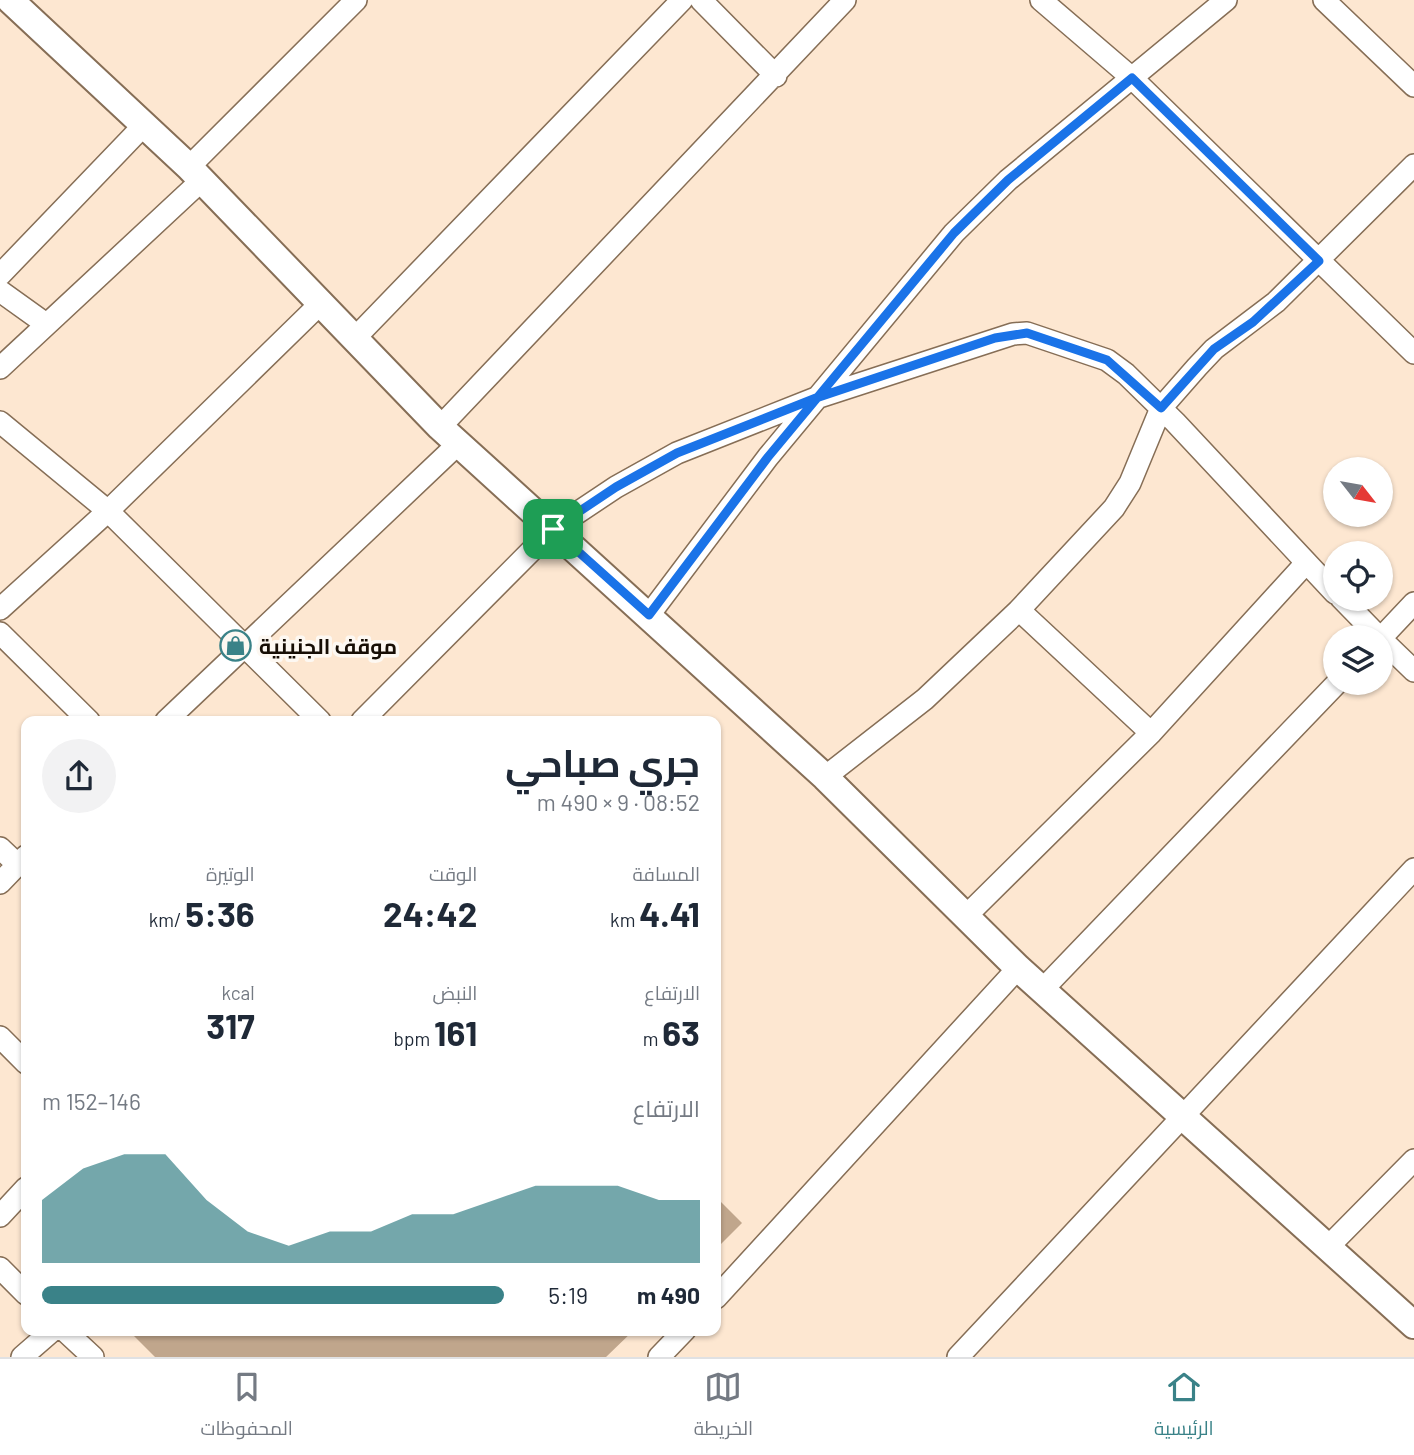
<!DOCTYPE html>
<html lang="ar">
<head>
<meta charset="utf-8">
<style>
  body { margin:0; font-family:Barlow,Cairo,sans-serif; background:#f2f2f3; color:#1f2937; direction:rtl; height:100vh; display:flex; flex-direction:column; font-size:26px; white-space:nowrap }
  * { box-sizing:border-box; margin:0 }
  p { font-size:23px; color:#747a83 }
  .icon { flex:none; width:38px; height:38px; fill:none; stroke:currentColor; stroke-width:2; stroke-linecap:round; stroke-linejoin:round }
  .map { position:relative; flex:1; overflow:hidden; direction:ltr }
  .side { position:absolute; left:21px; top:716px; width:700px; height:620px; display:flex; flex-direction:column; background:#fff; border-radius:14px; box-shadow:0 2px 5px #0004; direction:rtl }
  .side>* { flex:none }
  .needle { width:46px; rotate:121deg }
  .tools { position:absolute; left:1323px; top:457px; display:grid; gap:14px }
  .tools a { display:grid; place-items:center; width:70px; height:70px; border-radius:50%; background:#fff; box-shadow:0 2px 5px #0004; font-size:35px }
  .pin { position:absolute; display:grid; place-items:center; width:60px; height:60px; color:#fff; margin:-30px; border-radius:14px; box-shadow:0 4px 10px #0006 }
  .round { display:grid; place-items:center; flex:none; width:74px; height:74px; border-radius:37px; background:#f2f2f3 }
  .headline { display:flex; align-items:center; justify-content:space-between; height:119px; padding:0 21px }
  h1 { font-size:38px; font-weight:700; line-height:52px }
  .figures { display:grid; grid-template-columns:repeat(3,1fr); gap:10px; height:119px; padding:7px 21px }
  .figures div { display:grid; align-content:center }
  .figures b { font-size:35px; font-weight:700 }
  .figures small { font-size:19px; font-weight:400 }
  .figures p { font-size:19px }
  .chart { height:196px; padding:14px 21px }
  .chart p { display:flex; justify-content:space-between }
  .chart svg { width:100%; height:126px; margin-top:7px; fill:#3a8288; opacity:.7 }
  ul { padding:0 21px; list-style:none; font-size:23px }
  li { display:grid; grid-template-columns:112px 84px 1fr; align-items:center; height:52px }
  li i { height:18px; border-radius:9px; background:#3a8288 }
  .menu { display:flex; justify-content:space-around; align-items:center; height:98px; border-top:2px solid #e0e1e3; background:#fff; font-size:19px; color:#747a83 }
  .menu a { display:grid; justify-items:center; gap:4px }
  .menu .current { color:#3a8288 }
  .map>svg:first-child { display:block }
  .building { fill:#c0a68c }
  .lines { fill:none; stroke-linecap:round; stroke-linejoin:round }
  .minor-casing { stroke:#866e56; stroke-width:24 }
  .tertiary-casing { stroke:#866e56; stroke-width:30 }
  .minor { stroke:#fff; stroke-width:21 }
  .tertiary { stroke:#fff; stroke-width:26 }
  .route-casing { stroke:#fff; stroke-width:14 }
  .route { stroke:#1a73e8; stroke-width:9 }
  .labels { text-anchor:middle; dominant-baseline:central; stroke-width:7; stroke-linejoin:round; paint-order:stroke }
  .poi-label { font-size:21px; font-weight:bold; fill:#170e05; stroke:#fdf8f2; text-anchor:start }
</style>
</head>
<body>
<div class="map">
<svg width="1414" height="1357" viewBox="0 0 1414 1357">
  <rect width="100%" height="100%" fill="#fde7d1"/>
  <path class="building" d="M716,1197L742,1223L716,1249Z
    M128,1330H634L606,1357H155Z"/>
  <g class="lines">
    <defs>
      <path id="minor" d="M701,0L776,76
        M1041,0L1132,78L1414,353
        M1324,0L1414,86
        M189,167L356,0
        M0,275L144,125
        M0,291L46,324
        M356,337L682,0
        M0,368L202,180
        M0,422L108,511L320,721
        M440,427L845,0
        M1341,598L1379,637
        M0,609L108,511L322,302
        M1019,610L1151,733
        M649,615L768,457L954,233L1008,180L1226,0
        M0,633L89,721
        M1381,638L1414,603
        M1381,639L1414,671
        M166,721L458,444
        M362,721L553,529L616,487L677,453L816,398L1013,334L1027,333L1107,360L1126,374L1175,422L1335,593
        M825,777L925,699L1019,610L1114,508L1130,483L1161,408L1197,367L1214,349L1276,302L1414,165
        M0,848L18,865
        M0,883L26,856
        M965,917L1151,733L1306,563
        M1044,988L1338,682
        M0,1037L26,1063
        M0,1216L26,1188
        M1328,1247L1414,1160
        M0,1268L26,1294
        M716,1298L1018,968
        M64,1330L93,1357
        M22,1357L53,1330
        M659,1357L685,1330
        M958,1357L1414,869"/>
      <path id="tertiary" d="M10,0L189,167L440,427L825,777L1018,968L1414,1325"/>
    </defs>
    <use href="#minor" class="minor-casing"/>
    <use href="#tertiary" class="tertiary-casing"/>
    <use href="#minor" class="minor"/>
    <use href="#tertiary" class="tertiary"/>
  </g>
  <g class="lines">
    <defs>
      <path id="route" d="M553,529L616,487L677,453L816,398L995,338L1027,333L1107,360L1161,408L1214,349L1253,322L1319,261L1132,78L1008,180L954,233L768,457L649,615L553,529"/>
    </defs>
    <use href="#route" class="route-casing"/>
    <use href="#route" class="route"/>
  </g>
  <defs>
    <symbol id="shop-ring" viewBox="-11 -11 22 22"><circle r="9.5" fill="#fdf8f2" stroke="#3a8288" stroke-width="1.5"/><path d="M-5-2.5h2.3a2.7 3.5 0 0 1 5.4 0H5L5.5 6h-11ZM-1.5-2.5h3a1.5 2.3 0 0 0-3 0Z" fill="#3a8288"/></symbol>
  </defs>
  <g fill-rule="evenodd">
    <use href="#shop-ring" x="218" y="628" width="35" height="35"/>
  </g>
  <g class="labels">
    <g class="poi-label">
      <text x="259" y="645">موقف الجنينية</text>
    </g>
  </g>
</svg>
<div class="tools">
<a><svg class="needle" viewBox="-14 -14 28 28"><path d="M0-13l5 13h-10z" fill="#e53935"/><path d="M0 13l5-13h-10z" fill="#747a83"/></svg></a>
<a><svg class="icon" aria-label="locate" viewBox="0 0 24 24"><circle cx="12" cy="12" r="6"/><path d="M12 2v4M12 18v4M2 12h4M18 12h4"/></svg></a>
<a><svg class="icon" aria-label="layers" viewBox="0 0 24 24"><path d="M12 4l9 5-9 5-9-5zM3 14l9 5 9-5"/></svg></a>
</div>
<div class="pin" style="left:553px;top:529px;background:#1e9e55"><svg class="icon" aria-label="arrive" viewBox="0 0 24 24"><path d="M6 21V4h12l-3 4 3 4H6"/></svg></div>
<section class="side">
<div class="headline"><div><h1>جري صباحي</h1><p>08:52 · 9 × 490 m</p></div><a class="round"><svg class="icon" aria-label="share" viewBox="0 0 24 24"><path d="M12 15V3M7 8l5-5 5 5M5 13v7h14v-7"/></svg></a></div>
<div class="figures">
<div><p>المسافة</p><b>4.41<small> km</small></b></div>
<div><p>الوقت</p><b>24:42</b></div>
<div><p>الوتيرة</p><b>5:36<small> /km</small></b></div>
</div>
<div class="figures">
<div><p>الارتفاع</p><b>63<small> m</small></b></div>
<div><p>النبض</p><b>161<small> bpm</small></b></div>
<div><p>kcal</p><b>317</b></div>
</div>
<div class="chart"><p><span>الارتفاع</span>146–152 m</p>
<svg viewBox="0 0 160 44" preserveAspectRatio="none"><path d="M0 44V22L10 11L20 6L30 6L40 22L50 33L60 38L70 33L80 33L90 27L100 27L110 22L120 17L130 17L140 17L150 22L160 22V44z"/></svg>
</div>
<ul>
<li><b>490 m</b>5:19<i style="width:100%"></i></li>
</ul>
</section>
</div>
<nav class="menu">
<a class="current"><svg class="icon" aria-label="home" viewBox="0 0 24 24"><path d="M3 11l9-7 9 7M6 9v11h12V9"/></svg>الرئيسية</a>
<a><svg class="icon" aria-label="map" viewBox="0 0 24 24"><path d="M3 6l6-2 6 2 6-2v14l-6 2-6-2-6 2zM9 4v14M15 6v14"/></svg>الخريطة</a>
<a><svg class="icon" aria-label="saved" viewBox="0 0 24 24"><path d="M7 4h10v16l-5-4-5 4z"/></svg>المحفوظات</a>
</nav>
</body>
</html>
